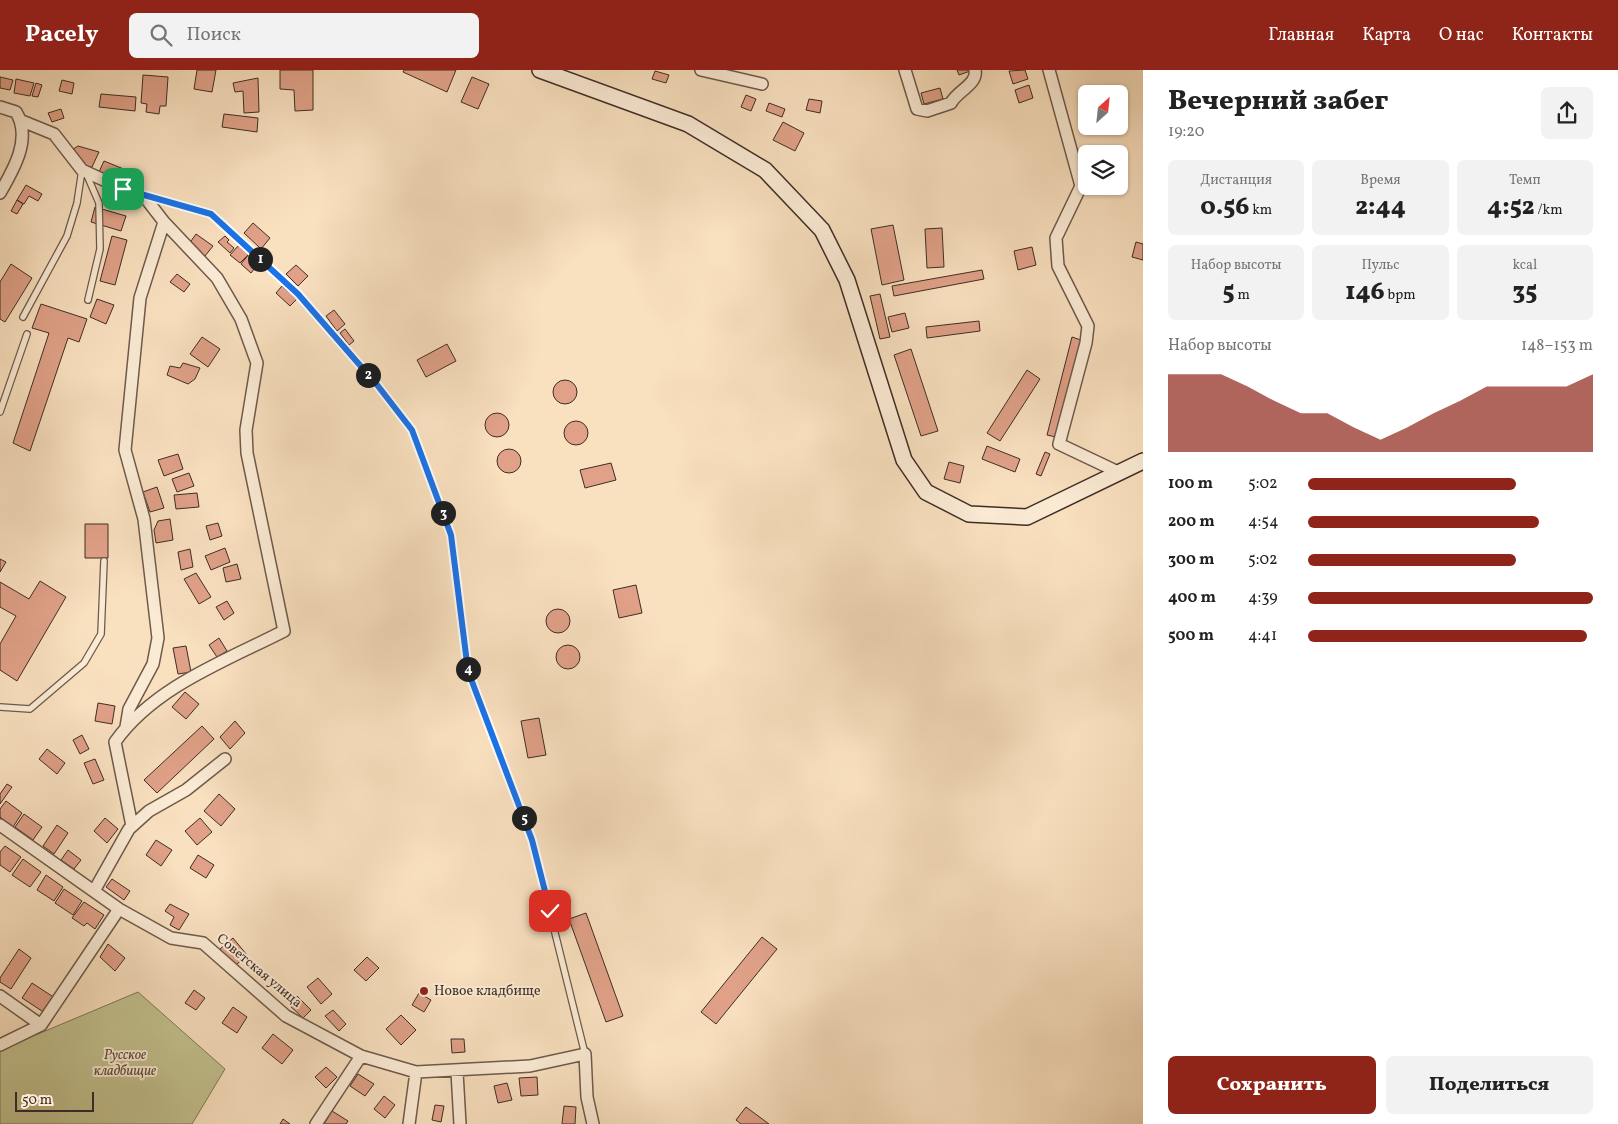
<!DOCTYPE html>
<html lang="ru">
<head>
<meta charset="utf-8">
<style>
  body { margin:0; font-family:Vollkorn,serif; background:#f2f2f2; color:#222; height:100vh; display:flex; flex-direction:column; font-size:19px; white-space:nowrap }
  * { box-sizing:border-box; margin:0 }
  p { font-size:16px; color:#767676 }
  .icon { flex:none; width:28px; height:28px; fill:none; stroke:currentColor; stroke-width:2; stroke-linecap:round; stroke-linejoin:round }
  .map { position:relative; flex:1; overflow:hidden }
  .side { display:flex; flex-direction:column; background:#fff; width:475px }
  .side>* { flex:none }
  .needle { width:32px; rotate:27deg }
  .tools { position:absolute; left:1078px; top:15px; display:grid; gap:10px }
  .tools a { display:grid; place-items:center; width:50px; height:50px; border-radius:8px; background:#fff; box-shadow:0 1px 4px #0004; font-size:25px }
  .scale { position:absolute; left:15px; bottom:12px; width:79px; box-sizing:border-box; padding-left:5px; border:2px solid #3f2d25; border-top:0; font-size:14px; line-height:18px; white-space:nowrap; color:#3f2d25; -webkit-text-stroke:4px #fbebd5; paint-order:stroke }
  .pin { position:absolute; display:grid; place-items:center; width:42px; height:42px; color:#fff; margin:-21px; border-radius:10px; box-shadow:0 2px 8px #0006 }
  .km { position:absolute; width:25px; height:25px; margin:-12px; border-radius:50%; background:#222; color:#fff; font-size:14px; line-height:25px; text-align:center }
  .round { display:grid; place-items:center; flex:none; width:52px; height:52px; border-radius:8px; background:#f2f2f2 }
  .summary { display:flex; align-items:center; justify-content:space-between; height:85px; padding:0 25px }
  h1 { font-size:28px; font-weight:800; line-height:38px }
  .stats { display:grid; grid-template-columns:repeat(3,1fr); gap:8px; height:85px; padding:5px 25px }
  .stats div { display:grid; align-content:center; border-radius:8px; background:#f2f2f2; text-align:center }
  .stats b { font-size:25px; font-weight:800 }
  .stats small { font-size:14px; font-weight:400 }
  .stats p { font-size:14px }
  .chart { height:140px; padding:10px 25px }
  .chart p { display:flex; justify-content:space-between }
  .chart svg { width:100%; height:90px; margin-top:5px; fill:#8f2418; opacity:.7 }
  .cta { display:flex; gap:10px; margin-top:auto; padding:10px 25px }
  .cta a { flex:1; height:58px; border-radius:8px; background:#8f2418; color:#fff; font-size:20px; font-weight:800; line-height:58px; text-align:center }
  .cta a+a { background:#f2f2f2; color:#222 }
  ul { padding:0 25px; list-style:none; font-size:16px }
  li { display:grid; grid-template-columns:80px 60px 1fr; align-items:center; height:38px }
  li i { height:12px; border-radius:6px; background:#8f2418 }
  header { display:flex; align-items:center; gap:30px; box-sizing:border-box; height:70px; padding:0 25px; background:#8f2418; color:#fff }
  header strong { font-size:24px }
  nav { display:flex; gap:28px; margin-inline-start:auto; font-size:18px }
  .search { width:350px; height:45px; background:#f2f2f2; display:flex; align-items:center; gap:12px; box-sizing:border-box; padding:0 18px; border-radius:8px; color:#767676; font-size:19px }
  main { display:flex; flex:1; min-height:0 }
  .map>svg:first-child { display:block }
  .green { fill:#c2c18f; stroke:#80775a }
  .building { fill:#e0a188; stroke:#3f2d25 }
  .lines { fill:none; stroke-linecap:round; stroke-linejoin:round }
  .lane-casing { stroke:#6e5a4c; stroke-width:8 }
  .street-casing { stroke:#6e5a4c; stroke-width:14 }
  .secondary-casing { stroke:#3f2d25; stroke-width:18 }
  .lane { stroke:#fbebd5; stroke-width:5.5 }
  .street { stroke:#fbebd5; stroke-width:11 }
  .secondary { stroke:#fbebd5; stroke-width:15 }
  .route-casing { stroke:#fff; stroke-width:10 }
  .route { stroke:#1a73e8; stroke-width:6 }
  .poi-dot { fill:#8f2418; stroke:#fbebd5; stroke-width:2 }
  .labels { text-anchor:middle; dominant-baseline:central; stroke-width:4; stroke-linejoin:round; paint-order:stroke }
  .street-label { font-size:14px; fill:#3f2d25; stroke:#fbebd5 }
  .poi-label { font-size:14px; fill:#3f2d25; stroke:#fbebd5; text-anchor:start }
  .park-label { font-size:14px; font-style:italic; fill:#594b3a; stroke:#fbebd5 }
</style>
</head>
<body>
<header>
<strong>Pacely</strong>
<div class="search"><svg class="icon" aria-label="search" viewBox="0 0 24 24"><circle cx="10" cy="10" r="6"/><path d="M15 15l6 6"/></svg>Поиск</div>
<nav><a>Главная</a><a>Карта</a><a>О нас</a><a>Контакты</a></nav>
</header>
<main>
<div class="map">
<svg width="1143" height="1054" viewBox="0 0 1143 1054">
  <rect width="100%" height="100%" fill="#f9e0bf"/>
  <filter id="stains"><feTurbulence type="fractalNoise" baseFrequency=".004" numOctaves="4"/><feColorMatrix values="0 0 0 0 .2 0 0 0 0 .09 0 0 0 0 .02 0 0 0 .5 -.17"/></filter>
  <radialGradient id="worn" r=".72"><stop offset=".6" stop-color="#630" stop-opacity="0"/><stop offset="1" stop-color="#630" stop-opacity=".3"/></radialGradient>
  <path class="green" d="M138,922L225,999L192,1054H0V980Z"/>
  <path class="building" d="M197,0H216L212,22L194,19Z
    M280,0H313V40L295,41L294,20L280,19Z
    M404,0H456L447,22L403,2Z
    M957,0H973L959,5Z
    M1025,0L1028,9L1013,14L1009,1Z
    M655,1L669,5L666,13L652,9Z
    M143,5L168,7L166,36H160L159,44L146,42L147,34L141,33Z
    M0,7L13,10L10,20L0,18Z
    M472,7L489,14L478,39L461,32Z
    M258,8L259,42L244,43L243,21L235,22L233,13Z
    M16,9L34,13L30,26L14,23Z
    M62,10L74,13L72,24L59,21Z
    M36,13L42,15L38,27L32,26Z
    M1029,15L1033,28L1019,33L1015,20Z
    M940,18L943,29L924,34L921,23Z
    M101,24L136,27L135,41L99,37Z
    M746,25L756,29L751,41L741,37Z
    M809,29L822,31L820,43L806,40Z
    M769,33L785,39L782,47L766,41Z
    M61,39L64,48L52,52L48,43Z
    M224,44L258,48L257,62L222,57Z
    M783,52L804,63L795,81L773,70Z
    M78,76L99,82L92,97H86L72,80Z
    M104,91L126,100L121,111L99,102Z
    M26,115L42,124L38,131L29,126L24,134L17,130Z
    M17,130L23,134L17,144L11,141Z
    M95,137L126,146L121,161L91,152Z
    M253,153L270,168L261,179L244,163Z
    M893,155L904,210L882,215L871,159Z
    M942,158L944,197L927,198L925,159Z
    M196,164L213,176L205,186L189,174Z
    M112,166L127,170L115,215L100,211Z
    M225,166L229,170L227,172L234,178L230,183L218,172Z
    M1136,172L1143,174V190L1132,187Z
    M239,175L249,184L240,193L230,185Z
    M1032,177L1036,195L1018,200L1014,181Z
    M249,184L259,193L251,203L241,194Z
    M11,194L32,208L5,252L0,249V212Z
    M296,195L308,206L298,216L286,204Z
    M982,200L984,209L894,226L892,216Z
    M177,204L190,214L184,222L170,212Z
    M282,216L297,229L290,236L276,223Z
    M880,224L890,267L880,269L870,226Z
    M97,229L114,235L106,254L90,247Z
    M41,234L87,249L79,272L68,268L30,381L13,373L49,263L32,258Z
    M334,240L345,254L337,261L326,246Z
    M905,243L909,258L892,262L888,247Z
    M979,251L980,261L927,268L926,257Z
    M345,259L354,271L349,275L340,263Z
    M202,267L220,279L208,297L190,284Z
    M1072,267L1081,270L1056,367L1047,365Z
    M447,274L456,291L426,307L417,290Z
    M911,279L938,361L921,366L894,285Z
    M183,293L200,298L195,309L188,314L167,305L170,296L180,298Z
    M1027,300L1040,309L1000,371L987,363Z
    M553 322a12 12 0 1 1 24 0a12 12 0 1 1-24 0Z
    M485 355a12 12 0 1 1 24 0a12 12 0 1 1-24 0Z
    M564 363a12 12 0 1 1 24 0a12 12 0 1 1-24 0Z
    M987,376L1020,389L1015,402L982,389Z
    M497 391a12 12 0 1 1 24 0a12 12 0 1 1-24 0Z
    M1045,382L1050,384L1041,406L1036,404Z
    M178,384L183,399L164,406L158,390Z
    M949,392L964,396L960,413L944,409Z
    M611,393L616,410L585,418L580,400Z
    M189,403L194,416L177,422L172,409Z
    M157,417L164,438L150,442L143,422Z
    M197,423L199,437L176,439L174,425Z
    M170,449L173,470L156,473L154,460L158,451Z
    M218,453L222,466L210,470L206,456Z
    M85,454H108V488H85Z
    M225,478L230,492L211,500L205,486Z
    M190,479L193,497L181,500L178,482Z
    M0,489L6,492L0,502Z
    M237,494L241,509L226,512L223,498Z
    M196,503L211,527L199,534L184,509Z
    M40,511L66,527L17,611L0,600V574L16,546L0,537V512L29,529Z
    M636,515L642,543L619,548L613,520Z
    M227,531L234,543L224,550L216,537Z
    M546 551a12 12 0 1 1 24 0a12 12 0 1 1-24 0Z
    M219,568L227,581L217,587L209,575Z
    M556 587a12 12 0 1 1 24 0a12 12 0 1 1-24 0Z
    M186,576L191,602L178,604L173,578Z
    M185,622L199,634L186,649L172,637Z
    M98,633L115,636L112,654L95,651Z
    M539,648L546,685L528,688L521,651Z
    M235,651L245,663L230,679L220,667Z
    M202,656L214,669L157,723L144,710Z
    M82,665L89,679L80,684L73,670Z
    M47,679L65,693L57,704L39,689Z
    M95,689L104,710L93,714L84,693Z
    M7,714L12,717L0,734V724Z
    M219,724L235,739L221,756L204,741Z
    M6,731L22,743L13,757L0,747V739Z
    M24,744L42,757L33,770L15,757Z
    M105,748L118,759L107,773L94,761Z
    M200,748L212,762L197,775L185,761Z
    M57,755L68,763L54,784L43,776Z
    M156,770L172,780L161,796L146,785Z
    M5,776L21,787L10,802L0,795V782Z
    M68,780L81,790L74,799L61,790Z
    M198,785L214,795L206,808L190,798Z
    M23,789L41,802L30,817L12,805Z
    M46,805L63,817L54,831L37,820Z
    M112,809L130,821L124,830L106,817Z
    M64,819L82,831L73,845L55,833Z
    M84,832L104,845L95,859L87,853L84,856L72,848Z
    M170,834L189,844L179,860L170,855L174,847L165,841Z
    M586,843L623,946L606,952L569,849Z
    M762,867L777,879L716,954L701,942Z
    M233,868L247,885L235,896L220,879Z
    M108,874L125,888L115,901L100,887Z
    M19,879L31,888L11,919L0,912V908Z
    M367,887L379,898L366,911L354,900Z
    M318,908L332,924L321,934L307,917Z
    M32,913L55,928L45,943L22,928Z
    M194,920L205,928L196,940L185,933Z
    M419,923L431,930L424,942L412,935Z
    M297,926L311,940L303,948L289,935Z
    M233,937L247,947L237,963L222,953Z
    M333,940L346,954L339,961L325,946Z
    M401,945L416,960L401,975L386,959Z
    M273,964L293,980L282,994L262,978Z
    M451,969H464L465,982L452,983Z
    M326,997L337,1007L326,1018L315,1007Z
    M358,1004L374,1014L365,1026L350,1016Z
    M537,1007L538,1025L521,1026L519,1008Z
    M507,1013L512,1030L498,1033L494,1016Z
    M384,1026L395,1035L385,1048L374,1039Z
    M435,1035L444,1036L441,1052L432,1050Z
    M564,1036L576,1037L575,1054H562Z
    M746,1037L769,1054H741L736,1050Z
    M332,1041L348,1051L346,1054H324Z
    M283,1049L290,1054H280Z"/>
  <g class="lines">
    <defs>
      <path id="lane" d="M86,103L99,133L100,179L88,230
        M144,125L211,144L298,224L378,316L412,360L451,465L468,601L532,770L585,984
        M23,247L67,166L77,133L82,100
        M0,342L27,264
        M0,637L30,639L84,593L101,564L104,491"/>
      <path id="street" d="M701,0L762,14
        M905,0L917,39L927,41L951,33C957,21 978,14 975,0
        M1049,0L1081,116L1056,168L1058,196L1088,256L1086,273L1059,374L1118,402
        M0,37L16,42C32,68 14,99 0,123
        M22,51L54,64L82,100L147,130L164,152L217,208L241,249L257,293L246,360L247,383L284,561C225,591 154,617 115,672L132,756
        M126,657L129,639L153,594L158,568L144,449L125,380L140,228L164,152
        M0,755L119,839L171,868L203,873L286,946L361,986L416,1002L530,996L585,984L587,1027L593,1054
        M94,821L129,759L149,741L186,720L225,689
        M0,926L41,955
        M0,975L41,955L119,839
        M457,1002L460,1054
        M316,1054L361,986
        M409,1054L416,1002"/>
      <path id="secondary" d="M540,0L688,54L765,100L822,160L847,210L904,390L926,422L969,444L1027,447L1143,391"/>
    </defs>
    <use href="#lane" class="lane-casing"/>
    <use href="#street" class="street-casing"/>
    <use href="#secondary" class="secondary-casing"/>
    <use href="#lane" class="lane"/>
    <use href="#street" class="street"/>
    <use href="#secondary" class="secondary"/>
  </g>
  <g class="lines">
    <defs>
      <path id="route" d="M123,119L211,144L298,224L378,316L412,360L451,465L468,601L532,770L550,841"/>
    </defs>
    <use href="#route" class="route-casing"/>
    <use href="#route" class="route"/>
  </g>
  <circle class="poi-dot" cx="424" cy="921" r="5"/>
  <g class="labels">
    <g class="street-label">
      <text transform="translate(259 901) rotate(40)">Советская улица</text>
    </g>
    <g class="poi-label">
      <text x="434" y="921">Новое кладбище</text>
    </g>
    <g class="park-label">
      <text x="125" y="985">Русское<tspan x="125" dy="16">кладбищие</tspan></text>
    </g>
  </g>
  <rect width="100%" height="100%" filter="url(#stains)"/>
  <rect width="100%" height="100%" fill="url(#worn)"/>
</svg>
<div class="tools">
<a><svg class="needle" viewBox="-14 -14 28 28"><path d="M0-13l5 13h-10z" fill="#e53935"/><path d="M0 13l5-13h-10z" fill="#767676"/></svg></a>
<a><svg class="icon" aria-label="layers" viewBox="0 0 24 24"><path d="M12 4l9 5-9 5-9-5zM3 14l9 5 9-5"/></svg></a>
</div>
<div class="scale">50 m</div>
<div class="pin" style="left:123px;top:119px;background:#1e9e55"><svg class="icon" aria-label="arrive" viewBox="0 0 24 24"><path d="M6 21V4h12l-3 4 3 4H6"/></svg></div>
<div class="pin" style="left:550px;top:841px;background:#d93025"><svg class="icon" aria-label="check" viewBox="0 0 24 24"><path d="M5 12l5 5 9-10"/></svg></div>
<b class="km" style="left:260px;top:189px">1</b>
<b class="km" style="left:368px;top:305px">2</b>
<b class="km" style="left:443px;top:443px">3</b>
<b class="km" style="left:468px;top:599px">4</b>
<b class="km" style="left:524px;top:748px">5</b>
</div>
<section class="side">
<div class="summary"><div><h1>Вечерний забег</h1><p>19:20</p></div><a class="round"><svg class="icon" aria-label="share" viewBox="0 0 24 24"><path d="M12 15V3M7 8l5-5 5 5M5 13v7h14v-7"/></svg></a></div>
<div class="stats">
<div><p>Дистанция</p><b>0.56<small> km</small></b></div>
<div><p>Время</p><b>2:44</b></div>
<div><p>Темп</p><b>4:52<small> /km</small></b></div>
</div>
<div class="stats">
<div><p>Набор высоты</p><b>5<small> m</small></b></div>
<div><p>Пульс</p><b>146<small> bpm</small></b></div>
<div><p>kcal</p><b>35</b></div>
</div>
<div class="chart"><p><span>Набор высоты</span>148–153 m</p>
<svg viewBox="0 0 160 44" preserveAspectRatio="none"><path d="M0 44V6L10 6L20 6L30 12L40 19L50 25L60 25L70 32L80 38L90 32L100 25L110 19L120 12L130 12L140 12L150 12L160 6V44z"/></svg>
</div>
<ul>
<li><b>100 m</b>5:02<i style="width:73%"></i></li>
<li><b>200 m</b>4:54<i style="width:81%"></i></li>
<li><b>300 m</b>5:02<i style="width:73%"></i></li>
<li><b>400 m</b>4:39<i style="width:100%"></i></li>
<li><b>500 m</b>4:41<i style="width:98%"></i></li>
</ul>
<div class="cta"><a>Сохранить</a><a>Поделиться</a></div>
</section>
</main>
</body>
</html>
